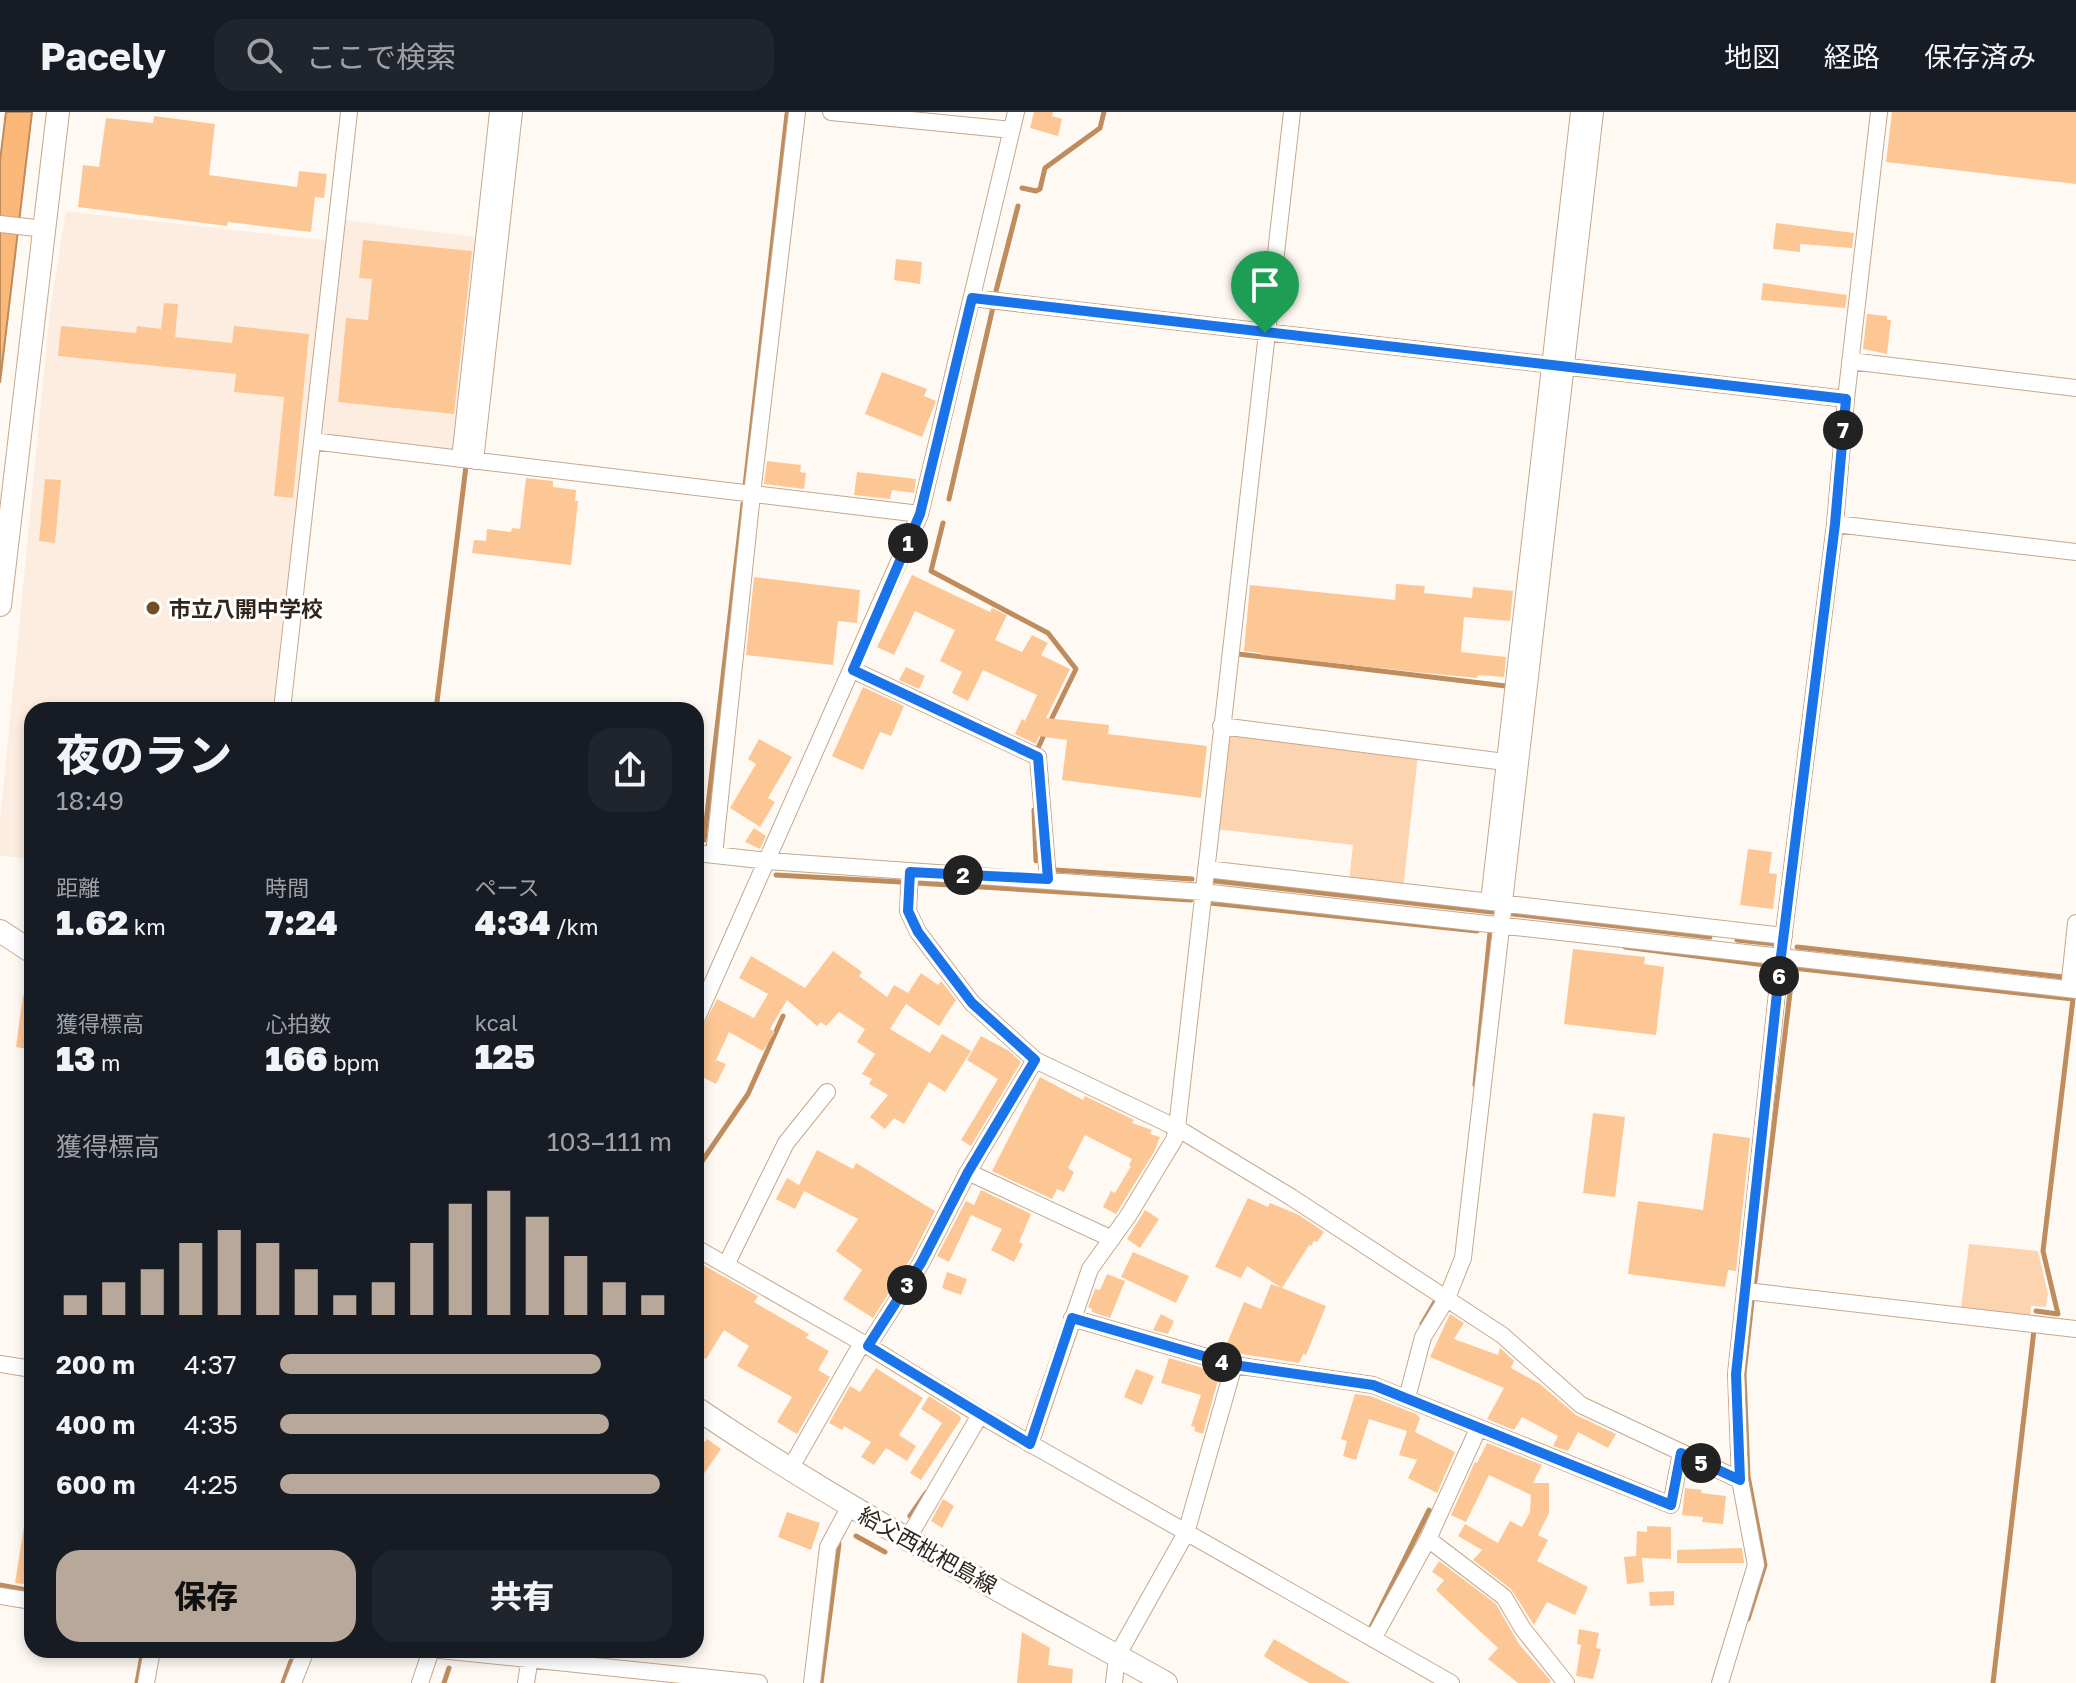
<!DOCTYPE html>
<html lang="ja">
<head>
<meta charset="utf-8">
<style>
  body { margin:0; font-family:"Golos Text","Noto Sans JP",sans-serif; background:#20242c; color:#f1f3f6; height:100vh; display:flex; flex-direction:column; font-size:30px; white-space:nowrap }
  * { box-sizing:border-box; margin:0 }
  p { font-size:26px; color:#9ea1a6 }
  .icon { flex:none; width:44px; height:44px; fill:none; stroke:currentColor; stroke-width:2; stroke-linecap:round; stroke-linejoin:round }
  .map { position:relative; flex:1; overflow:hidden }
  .sheet { position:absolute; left:24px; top:590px; width:680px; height:956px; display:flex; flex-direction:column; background:#171b24; border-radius:24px; box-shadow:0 4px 12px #0003 }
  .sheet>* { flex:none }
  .pin { position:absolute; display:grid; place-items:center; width:68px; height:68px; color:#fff; margin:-82px -34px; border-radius:50% 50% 50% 0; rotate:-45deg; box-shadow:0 0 8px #0007 }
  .pin .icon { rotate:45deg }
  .km { position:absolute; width:40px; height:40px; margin:-20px; border-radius:50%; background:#222; color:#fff; font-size:22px; line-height:40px; text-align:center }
  .round { display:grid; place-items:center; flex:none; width:84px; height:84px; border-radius:24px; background:#20242c }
  .overview { display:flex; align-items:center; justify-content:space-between; height:136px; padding:0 32px }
  h1 { font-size:44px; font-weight:800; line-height:60px }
  .metrics { display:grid; grid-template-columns:repeat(3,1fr); gap:12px; height:136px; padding:8px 32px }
  .metrics div { display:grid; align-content:center }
  .metrics b { font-size:34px; font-weight:800 }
  .metrics small { font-size:22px; font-weight:400 }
  .metrics p { font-size:22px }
  .chart { height:224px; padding:16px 32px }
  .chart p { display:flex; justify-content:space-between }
  .chart svg { width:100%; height:144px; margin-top:8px; stroke:#b8a899; stroke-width:6 }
  .cta { display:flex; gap:16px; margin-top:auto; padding:16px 32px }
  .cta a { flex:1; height:92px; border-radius:24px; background:#b8a899; color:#111; font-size:32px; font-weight:800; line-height:92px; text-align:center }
  .cta a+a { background:#20242c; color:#f1f3f6 }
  ul { padding:0 32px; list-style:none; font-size:26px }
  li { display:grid; grid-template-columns:128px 96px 1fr; align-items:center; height:60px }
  li i { height:20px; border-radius:10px; background:#b8a899 }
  header { display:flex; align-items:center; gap:48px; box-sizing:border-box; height:112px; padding:0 40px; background:#171b24; border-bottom:2px solid #363941 }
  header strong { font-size:38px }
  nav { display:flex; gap:44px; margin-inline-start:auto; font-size:28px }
  .search { width:560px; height:72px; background:#20242c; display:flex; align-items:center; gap:20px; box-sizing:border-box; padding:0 28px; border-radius:24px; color:#9ea1a6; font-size:30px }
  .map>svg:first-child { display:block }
  .built { fill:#fcede0 }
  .green { fill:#fcd4b0 }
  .water { fill:#fbb879; stroke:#be8c5d; stroke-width:2 }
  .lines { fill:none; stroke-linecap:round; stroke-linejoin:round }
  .stream { stroke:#be8c5d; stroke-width:5 }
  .building { fill:#fdc795 }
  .street-casing { stroke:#c5a88e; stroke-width:18 }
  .secondary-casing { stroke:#c5a88e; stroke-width:24 }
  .street { stroke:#fff; stroke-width:16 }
  .secondary { stroke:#fff; stroke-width:22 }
  .route-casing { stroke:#fff; stroke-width:16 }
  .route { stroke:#1a73e8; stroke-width:10 }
  .poi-dot { fill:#724d28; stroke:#fff; stroke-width:3 }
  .labels { text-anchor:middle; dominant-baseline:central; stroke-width:6; stroke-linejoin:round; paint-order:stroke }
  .poi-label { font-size:22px; font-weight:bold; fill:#31261c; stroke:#fff; text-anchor:start }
  .street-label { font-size:22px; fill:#31261c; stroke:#fff }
</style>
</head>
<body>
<header>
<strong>Pacely</strong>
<div class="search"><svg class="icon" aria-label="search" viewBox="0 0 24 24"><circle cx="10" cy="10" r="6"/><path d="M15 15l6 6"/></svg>ここで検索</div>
<nav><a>地図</a><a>経路</a><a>保存済み</a></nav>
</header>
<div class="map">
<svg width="2076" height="1571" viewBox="0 0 2076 1571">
  <rect width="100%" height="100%" fill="#fff9f3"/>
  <path class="built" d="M66,99L341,130L345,108L482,126L458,339L306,321L274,598H32V747L0,744V710L50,198Z"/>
  <path class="green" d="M1235,621L1418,643L1403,777L1349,770L1353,733L1216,717L1225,626Z
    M1969,1132L2038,1139L2048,1182L2046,1195L2031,1194L2030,1204L1961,1196Z"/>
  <path class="water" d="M6,0H32L0,271V49Z"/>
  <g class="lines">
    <path class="stream" d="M1022,76L1036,79L1040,77L1045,56L1100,16L1104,0
      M996,179L1018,94
      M745,374L787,2
      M949,387L993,195
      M943,411L931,459L1048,521L1076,557L1049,612
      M1238,542L1506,574
      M436,598L466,354
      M1038,636L1045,621
      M1034,698L1036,749
      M704,728L743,392
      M1055,758L1192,767
      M776,763L901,770
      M1215,769L1492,800
      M917,771L1191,788
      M1210,791L1477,819
      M1513,802L1710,825
      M1737,828L1775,832
      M1625,835L1773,854
      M1797,835L2063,865
      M1475,973L1490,820
      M696,1058L748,982L783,904
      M1755,1169L1793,856L2073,887L2043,1139L2058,1202L2036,1199
      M1422,1212L1436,1188
      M910,1404L926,1381
      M856,1424L885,1440
      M0,1473L32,1479
      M1748,1507L1765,1453L1748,1364L1744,1262L1752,1189
      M1371,1515L1429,1398
      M137,1571L143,1538
      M283,1571L291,1549
      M444,1571L449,1556
      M821,1571L839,1432
      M1993,1571L2034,1218"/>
  </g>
  <path class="building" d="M1034,0H1053L1052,4L1062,7L1058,24L1030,16Z
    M1892,0H2076V72L1886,50Z
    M154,4L215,12L209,63L297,75L299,59L327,62L324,86L315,85L311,120L228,110L227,114L78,95L83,53L99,55L106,6L153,11Z
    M1776,111L1854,121L1852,136L1800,132V140L1773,137Z
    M363,128L472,139L454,302L338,290L346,206L368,208L372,167L359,166Z
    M896,147L922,150L920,172L894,168Z
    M1763,171L1847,183L1845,196L1761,188Z
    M164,191L178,192L175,225L232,231L234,214L309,222L293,386L274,384L284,285L234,280L236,262L58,244L61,214L136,221L137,214L161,217Z
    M1867,202L1887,204V208H1891L1887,242L1863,237Z
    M882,260L927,277L924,284L936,289L922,325L865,302Z
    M767,349L801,353L800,360L806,361L804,377L764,372Z
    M857,360L916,367L914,381L892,378L890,387L854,383Z
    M526,366L553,369V375L576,378L575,389H578L571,453L472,441L474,428L486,429L487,417L511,420L512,416L520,417Z
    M45,367L61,368L55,431L39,429Z
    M912,463L990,500L992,496L1007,503L995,528L1022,540L1032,523L1048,531L1041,543L1070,557L1046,606L1109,613L1108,622L1207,634L1201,686L1062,668L1067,628L1039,624L1036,632L1015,622L1022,607L1025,609L1037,583L983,558L968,589L952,581L962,560L940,549L955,518L915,499L894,543L877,535Z
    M754,465L860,478L857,511L838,509L833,553L746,543Z
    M1396,472L1425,474L1424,481L1472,486L1473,475L1513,479L1510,509L1464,505L1461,540L1506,545L1504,565L1478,563L1477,566L1415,560L1261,543V541L1244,539L1250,473L1395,488Z
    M906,555L925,564L919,577L899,568Z
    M863,575L904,594L891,624L880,620L863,658L832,644Z
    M759,627L792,645L768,686L775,690L760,715L730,696L756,652L748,647Z
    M754,716L766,724L760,737L745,730Z
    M1748,737L1772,740L1769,761L1777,762L1773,797L1740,793Z
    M1573,837L1645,845L1644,852L1664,855L1656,923L1564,912Z
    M833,839L862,860L859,864L887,885L894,873L908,881L921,861L938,873L941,869L956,888L939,914L906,892L890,917L930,941L942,922L971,939L945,980L929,970L904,1012L894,1006L885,1017L870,1005L888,983L869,972L872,967L862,962L875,942L857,930L865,917L839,900L826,914L821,910L817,914L787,888L770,917L775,920L763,939L729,920L716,948L726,952L716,972L696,962V929L717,887L754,906L768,882L739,866L751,844L805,876Z
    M23,883L32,884V938L16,935Z
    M981,924L1009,939L1021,950L971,1034L961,1028L998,967L967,948Z
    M1040,965L1083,988L1085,984L1134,1008L1132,1011L1152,1018L1150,1022L1160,1025L1154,1040L1116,1102L1103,1095L1111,1079L1115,1081L1131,1054L1129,1053L1132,1047L1085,1023L1068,1056L1074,1060L1064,1080L1057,1077L1052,1087L992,1059Z
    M1593,1001L1625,1005L1615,1085L1583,1081Z
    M1713,1021L1750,1026L1736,1159L1728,1158L1725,1175L1628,1162L1638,1089L1703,1098Z
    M817,1038L853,1057L856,1051L935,1099L911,1146L873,1206L843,1187L862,1158L836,1139L858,1107L804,1079L795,1097L776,1087L787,1066L799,1073Z
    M981,1078L1031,1102L1019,1130L1023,1132L1014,1150L991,1138L1002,1117L971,1103L949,1150L937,1144L966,1089L974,1093Z
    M1248,1086L1268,1095L1270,1091L1299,1103L1324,1120L1317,1130L1314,1129L1311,1134L1309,1133L1282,1176L1326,1194L1306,1243L1303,1242L1299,1251L1224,1239L1244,1190L1261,1197L1271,1172L1282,1176L1247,1154L1241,1166L1215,1155Z
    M1145,1098L1159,1107L1140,1136L1127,1127Z
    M1133,1140L1189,1164L1176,1191L1121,1165Z
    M696,1149L758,1184L754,1190L809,1222L806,1226L829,1239L818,1258L830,1265L797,1322L777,1310L792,1285L737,1254L749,1234L724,1218L706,1247L696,1241Z
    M947,1160L967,1167L961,1183L942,1176Z
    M1107,1162L1125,1169L1110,1206L1092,1200V1197L1088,1195L1095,1177L1100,1178Z
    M1161,1202L1174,1209L1168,1222L1153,1218Z
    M1450,1202L1464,1211L1454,1227L1498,1243L1500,1236L1514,1249L1511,1256L1540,1272L1576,1303L1616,1322L1608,1336L1578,1320L1568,1339L1553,1334L1558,1324L1522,1305L1514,1318L1487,1307L1504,1276L1430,1245Z
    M1169,1246L1220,1261L1203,1322L1194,1319L1195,1315L1191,1314L1201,1283L1161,1271Z
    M876,1256L923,1286L899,1323L916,1334L907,1349L886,1336L874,1353L861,1345L871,1330L844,1314L842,1318L829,1311L850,1274L860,1280Z
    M1136,1257L1154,1264L1142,1293L1124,1285Z
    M1355,1282L1370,1284L1416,1302L1420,1306L1415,1320L1455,1340L1437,1381L1408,1366L1417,1348L1399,1343L1407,1319L1369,1307L1356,1348L1343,1344L1347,1329L1341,1327Z
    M929,1284L960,1304L961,1307L921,1368L910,1361L942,1311L921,1297Z
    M707,1327L721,1337L696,1373V1328L702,1333Z
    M1487,1331L1542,1353L1533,1371H1549V1401L1538,1423L1548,1428L1537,1449L1588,1475L1575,1503L1547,1490L1534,1513L1511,1477L1473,1448L1482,1438L1458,1424L1465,1412L1498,1431L1510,1409L1522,1415L1530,1400L1531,1383L1489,1363L1466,1410L1451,1403L1475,1350L1477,1351Z
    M1685,1376L1702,1378L1701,1381L1726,1384L1723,1412L1702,1410L1703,1405L1682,1403Z
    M943,1387L954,1394L942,1416L931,1409Z
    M787,1400L820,1411L811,1438L778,1425Z
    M24,1414L32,1415V1473L15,1471Z
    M1647,1414L1671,1415V1447L1642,1446L1644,1470L1627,1472L1624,1445L1636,1444L1637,1419L1647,1420Z
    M1742,1436L1744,1451H1677V1438Z
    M1439,1449L1496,1492L1519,1532L1551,1569L1549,1571H1518L1488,1547L1498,1536L1436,1478L1444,1468L1432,1460Z
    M1674,1479V1493L1650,1494L1649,1480Z
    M1579,1517L1599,1521L1596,1536L1601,1537L1593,1567L1576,1564L1581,1533L1577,1532Z
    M1022,1520L1050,1536L1048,1553L1073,1557L1072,1571H1017Z
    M1274,1527L1350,1571H1309L1274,1551L1264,1544Z"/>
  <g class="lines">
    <defs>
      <path id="street" d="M831,0L1012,18
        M0,112L45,117
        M972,186L1846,287
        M1850,249L2076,276
        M312,329L920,402
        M460,347L498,0
        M475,349L514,0
        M1835,412L2076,440
        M853,558L1038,645L1048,767
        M282,598L349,0
        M1221,614L1513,651
        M696,741L768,749L1203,780L2076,878
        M714,743L752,382L797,0
        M1206,757L1784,824
        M910,760L908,799L918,820L972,891L1035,948L1177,1016L1291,1085L1502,1223L1581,1293L1740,1368
        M1489,790L1579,0
        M2069,877L2076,811
        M696,908L920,402L1016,0
        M968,1060L1112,1127
        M696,1136L868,1234L980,1303L1451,1571
        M726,1153L786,1031L827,980
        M1746,1179L2076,1217
        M1072,1206L1234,1253
        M868,1234L921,1151L968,1060L1035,948
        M0,1252L32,1257
        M1407,1286L1423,1225L1447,1186L1463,1146L1595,0
        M1030,1332L1090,1157L1128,1104L1174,1028L1177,1016L1292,0
        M790,1357L862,1231
        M908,1426L980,1303
        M1428,1427L1504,1485L1523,1517L1566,1571
        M0,1484L32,1489
        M1373,1527L1428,1427L1478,1317
        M440,1538L759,1571
        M146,1571L152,1538
        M293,1571L306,1538
        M420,1571L431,1538
        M526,1571L531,1538
        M812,1571L828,1435L850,1394
        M1114,1571L1117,1544L1186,1421L1234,1253L1373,1273L1671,1393L1681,1341
        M1720,1571L1756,1453L1740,1368L1736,1262L1781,844L1835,412L1846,287L1879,0"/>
      <path id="secondary" d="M0,493L58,0
        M0,819L32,840
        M696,1296C846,1398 1008,1483 1166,1571"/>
    </defs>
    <use href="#street" class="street-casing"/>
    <use href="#secondary" class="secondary-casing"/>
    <use href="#street" class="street"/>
    <use href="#secondary" class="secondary"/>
  </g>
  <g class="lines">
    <defs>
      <path id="route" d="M972,186L1846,287L1835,412L1781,844L1736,1262L1740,1368L1681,1341L1671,1393L1373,1273L1234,1253L1072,1206L1030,1332L868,1234L921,1151L968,1060L1035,948L972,891L918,820L908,799L910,760L1048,767L1038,645L853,558L920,402Z"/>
    </defs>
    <use href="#route" class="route-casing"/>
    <use href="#route" class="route"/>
  </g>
  <circle class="poi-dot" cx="153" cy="496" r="8"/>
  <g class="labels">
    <g class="poi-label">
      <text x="169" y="496">市立八開中学校</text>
    </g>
    <g class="street-label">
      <text transform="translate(928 1438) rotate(29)">給父西枇杷島線</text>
    </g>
  </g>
</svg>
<div class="pin" style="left:1265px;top:221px;background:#1e9e55"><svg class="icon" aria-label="arrive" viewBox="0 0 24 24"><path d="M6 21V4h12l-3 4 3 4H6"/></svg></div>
<b class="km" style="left:908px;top:431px">1</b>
<b class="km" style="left:963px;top:763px">2</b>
<b class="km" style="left:907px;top:1173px">3</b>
<b class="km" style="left:1222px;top:1250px">4</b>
<b class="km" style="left:1701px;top:1351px">5</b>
<b class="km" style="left:1779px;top:864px">6</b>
<b class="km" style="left:1843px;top:318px">7</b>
<section class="sheet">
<div class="overview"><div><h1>夜のラン</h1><p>18:49</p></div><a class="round"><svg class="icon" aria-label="share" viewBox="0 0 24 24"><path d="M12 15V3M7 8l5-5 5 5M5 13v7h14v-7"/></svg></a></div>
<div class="metrics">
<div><p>距離</p><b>1.62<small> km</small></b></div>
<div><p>時間</p><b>7:24</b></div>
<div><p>ペース</p><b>4:34<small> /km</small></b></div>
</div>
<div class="metrics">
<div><p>獲得標高</p><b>13<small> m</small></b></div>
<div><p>心拍数</p><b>166<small> bpm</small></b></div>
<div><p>kcal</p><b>125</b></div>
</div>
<div class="chart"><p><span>獲得標高</span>103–111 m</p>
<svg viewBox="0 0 160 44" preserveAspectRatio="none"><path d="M5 44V38M15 44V34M25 44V30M35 44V22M45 44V18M55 44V22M65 44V30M75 44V38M85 44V34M95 44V22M105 44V10M115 44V6M125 44V14M135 44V26M145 44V34M155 44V38"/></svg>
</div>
<ul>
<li><b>200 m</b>4:37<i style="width:82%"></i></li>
<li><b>400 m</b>4:35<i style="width:84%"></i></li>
<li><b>600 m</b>4:25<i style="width:97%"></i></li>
</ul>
<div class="cta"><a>保存</a><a>共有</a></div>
</section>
</div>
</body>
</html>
